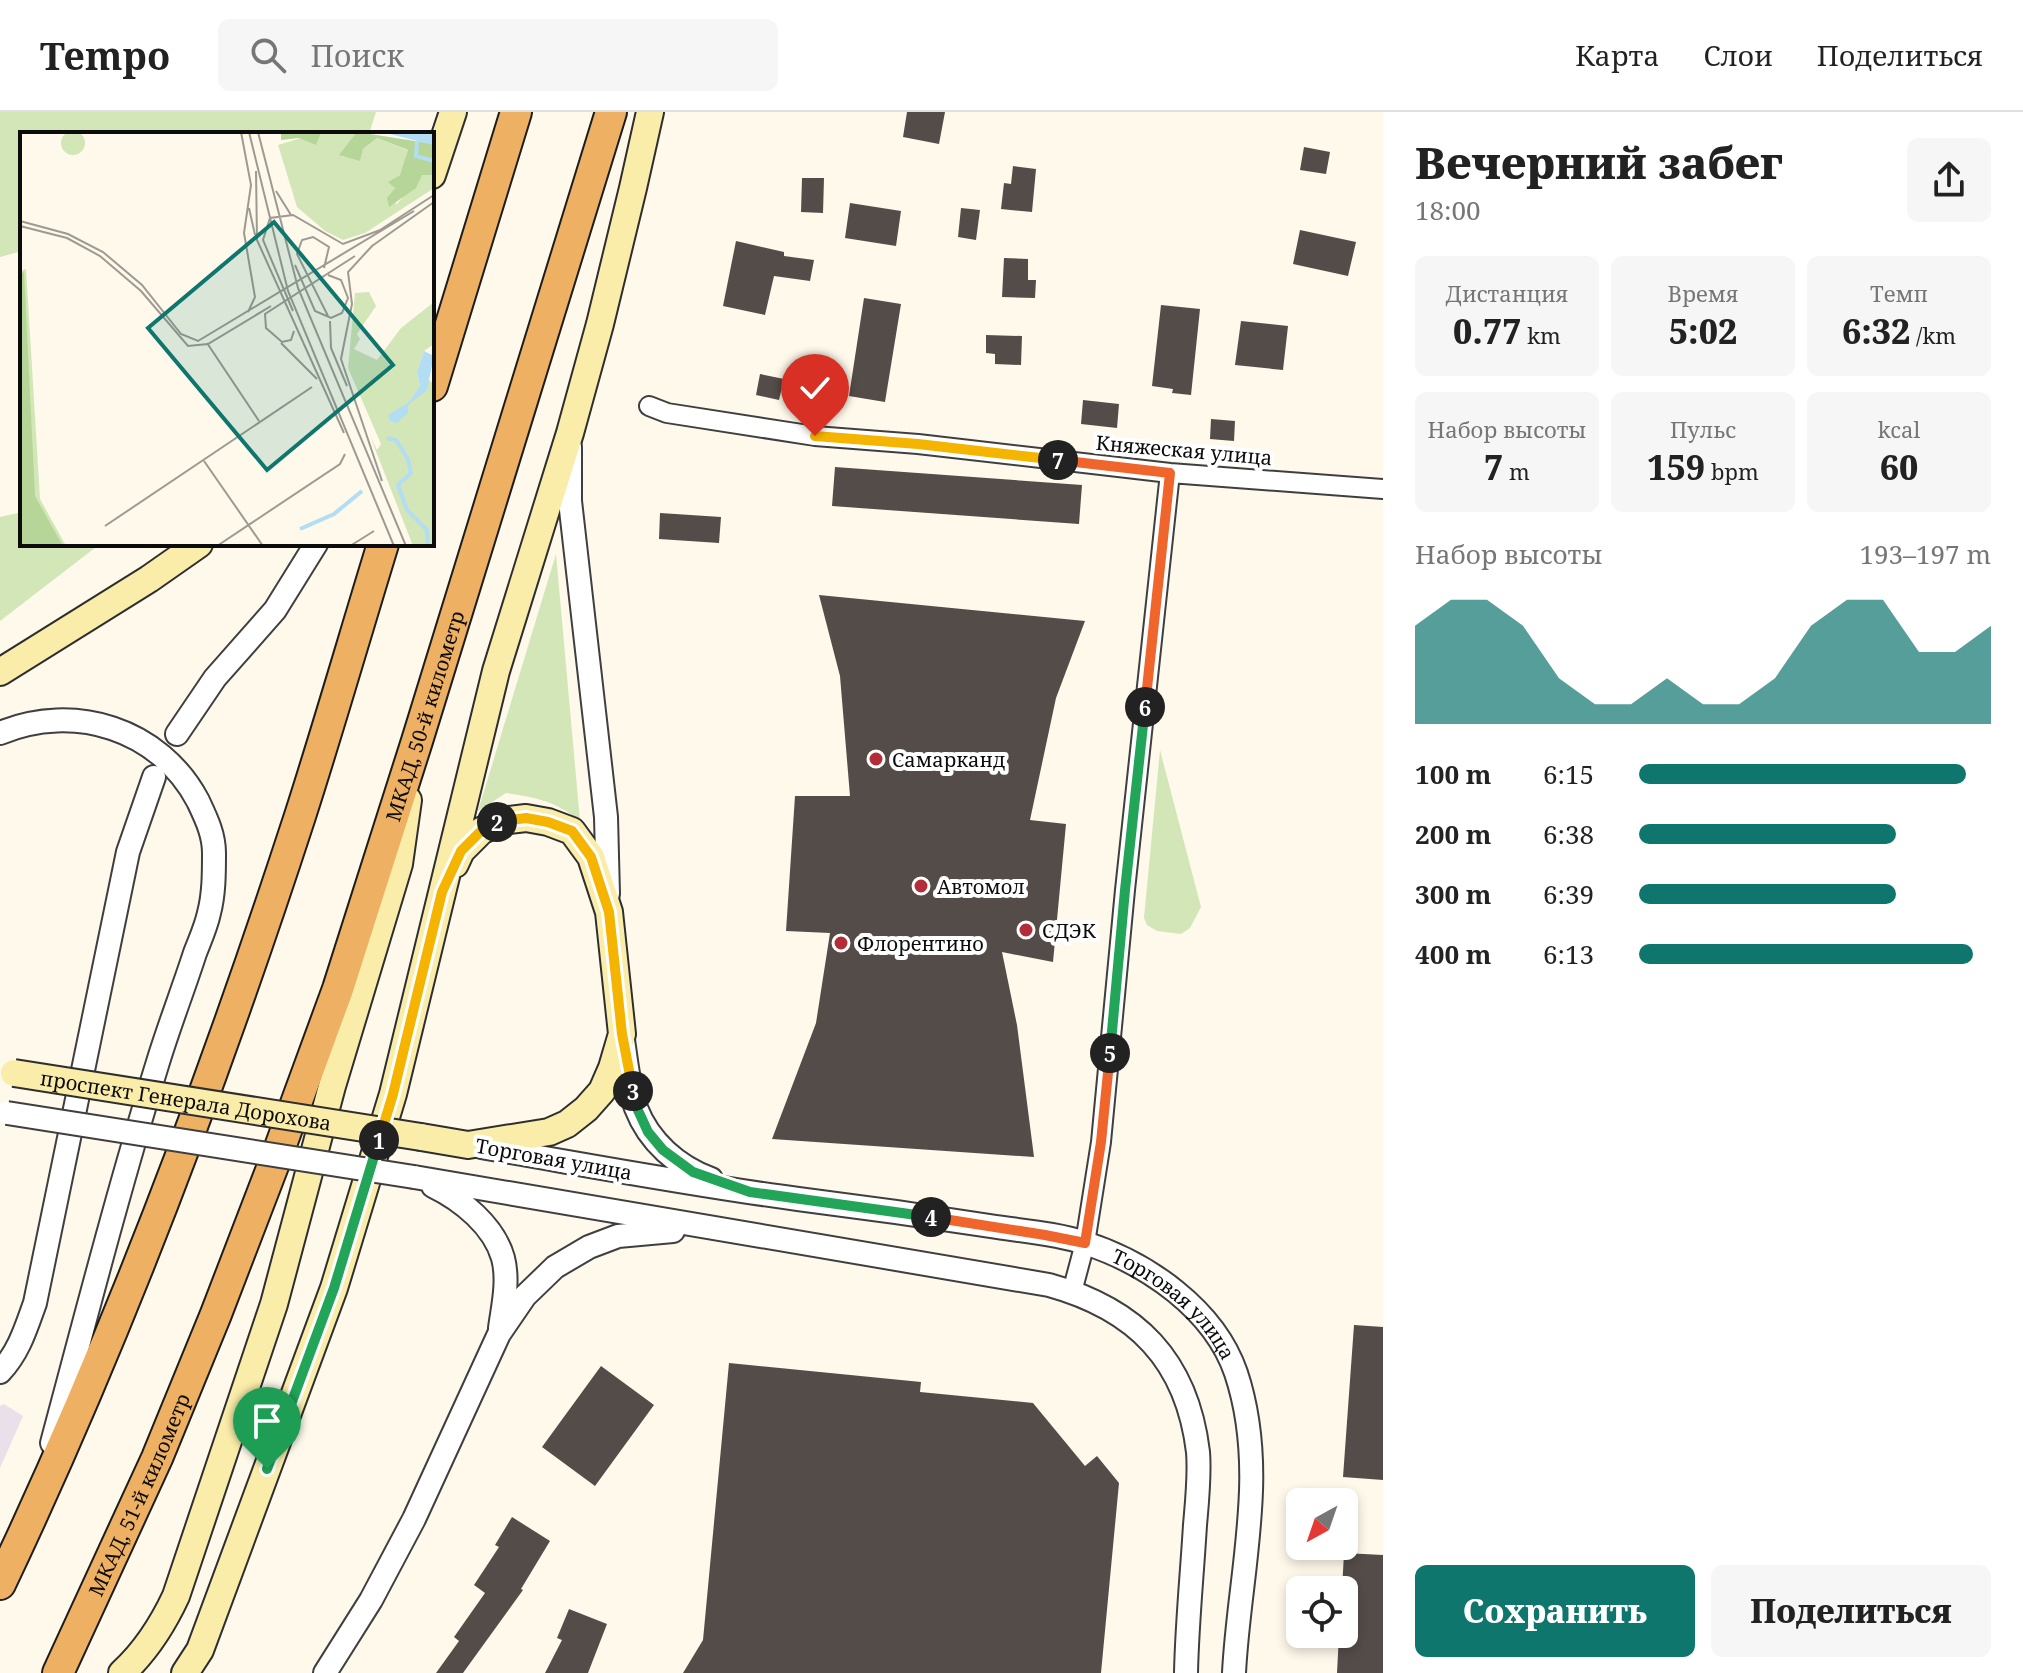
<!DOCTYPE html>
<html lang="ru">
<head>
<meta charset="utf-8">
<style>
  body { margin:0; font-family:"Noto Serif",serif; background:#f6f6f6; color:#222; height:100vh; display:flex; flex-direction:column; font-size:30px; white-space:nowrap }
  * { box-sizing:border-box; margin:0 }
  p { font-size:26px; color:#767676 }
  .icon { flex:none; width:44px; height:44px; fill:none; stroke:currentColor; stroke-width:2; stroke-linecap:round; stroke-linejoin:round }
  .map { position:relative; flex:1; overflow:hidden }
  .panel { display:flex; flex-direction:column; background:#fff; width:640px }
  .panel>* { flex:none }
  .needle { width:52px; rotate:220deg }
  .fabs { position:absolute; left:1286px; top:1376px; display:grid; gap:16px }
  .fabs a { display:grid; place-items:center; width:72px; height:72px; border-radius:12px; background:#fff; box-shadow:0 4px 12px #0003; font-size:40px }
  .pin { position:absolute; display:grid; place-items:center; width:68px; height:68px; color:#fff; margin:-82px -34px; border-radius:50% 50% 50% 0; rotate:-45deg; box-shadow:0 0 8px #0007 }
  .pin .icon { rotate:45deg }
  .km { position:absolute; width:40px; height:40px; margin:-20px; border-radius:50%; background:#222; color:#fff; font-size:22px; line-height:40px; text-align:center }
  .round { display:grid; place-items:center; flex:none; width:84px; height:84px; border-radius:12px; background:#f6f6f6 }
  .summary { display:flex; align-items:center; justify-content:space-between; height:136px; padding:0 32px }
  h1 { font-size:44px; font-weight:800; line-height:60px }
  .figures { display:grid; grid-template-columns:repeat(3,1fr); gap:12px; height:136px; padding:8px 32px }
  .figures div { display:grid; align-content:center; border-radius:12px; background:#f6f6f6; text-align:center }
  .figures b { font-size:34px; font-weight:800 }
  .figures small { font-size:22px; font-weight:400 }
  .figures p { font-size:22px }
  .chart { height:224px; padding:16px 32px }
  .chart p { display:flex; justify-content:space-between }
  .chart svg { width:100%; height:144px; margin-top:8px; fill:#0f766e; opacity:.7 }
  .button { display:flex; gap:16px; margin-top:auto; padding:16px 32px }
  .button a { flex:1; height:92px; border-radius:12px; background:#0f766e; color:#fff; font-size:32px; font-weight:800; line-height:92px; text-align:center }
  .button a+a { background:#f6f6f6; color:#222 }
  ul { padding:0 32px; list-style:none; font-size:26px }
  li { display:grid; grid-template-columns:128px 96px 1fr; align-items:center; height:60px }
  li i { height:20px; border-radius:10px; background:#0f766e }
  header { display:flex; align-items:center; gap:48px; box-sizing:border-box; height:112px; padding:0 40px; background:#fff; border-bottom:2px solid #e0e0e0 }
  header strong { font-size:38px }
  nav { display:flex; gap:44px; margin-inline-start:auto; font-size:28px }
  .search { width:560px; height:72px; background:#f6f6f6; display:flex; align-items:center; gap:20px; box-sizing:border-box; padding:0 28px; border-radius:12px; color:#767676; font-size:30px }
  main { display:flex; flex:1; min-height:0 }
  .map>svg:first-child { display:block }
  .industrial { fill:#e9e0ea }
  .green { fill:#d2e6b8 }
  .building { fill:#544c49 }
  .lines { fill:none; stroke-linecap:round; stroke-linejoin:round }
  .minor-casing { stroke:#3f3f3f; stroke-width:22 }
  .tertiary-casing { stroke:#3f3f3f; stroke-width:26 }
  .secondary-casing { stroke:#2e2e2e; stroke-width:30 }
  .trunk-casing { stroke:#1d1d1d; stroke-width:34 }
  .minor { stroke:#fff; stroke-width:18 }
  .tertiary { stroke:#fff; stroke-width:22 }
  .secondary { stroke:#faedaa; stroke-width:26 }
  .trunk { stroke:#eeb062; stroke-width:30 }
  .tertiary-bridge-casing { stroke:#3f3f3f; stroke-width:26; stroke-linecap:butt }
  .secondary-bridge-casing { stroke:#2e2e2e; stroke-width:30; stroke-linecap:butt }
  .tertiary-bridge { stroke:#fff; stroke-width:22 }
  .secondary-bridge { stroke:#faedaa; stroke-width:26 }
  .split-1-casing { stroke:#fff; stroke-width:16 }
  .split-2-casing { stroke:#fff; stroke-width:16 }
  .split-3-casing { stroke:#fff; stroke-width:16 }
  .split-4-casing { stroke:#fff; stroke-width:16 }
  .split-5-casing { stroke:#fff; stroke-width:16 }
  .split-6-casing { stroke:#fff; stroke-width:16 }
  .split-7-casing { stroke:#fff; stroke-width:16 }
  .split-8-casing { stroke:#fff; stroke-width:16 }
  .split-1 { stroke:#22a559; stroke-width:10 }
  .split-2 { stroke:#f5b400; stroke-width:10 }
  .split-3 { stroke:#f5b400; stroke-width:10 }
  .split-4 { stroke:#22a559; stroke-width:10 }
  .split-5 { stroke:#f0652b; stroke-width:10 }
  .split-6 { stroke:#22a559; stroke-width:10 }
  .split-7 { stroke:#f0652b; stroke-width:10 }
  .split-8 { stroke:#f5b400; stroke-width:10 }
  .poi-dot { fill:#b32d39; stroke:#fff; stroke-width:3 }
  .labels { text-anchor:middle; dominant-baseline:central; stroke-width:8; stroke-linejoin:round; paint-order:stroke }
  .street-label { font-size:20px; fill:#0c0c0c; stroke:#fff }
  .poi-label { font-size:20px; fill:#0c0c0c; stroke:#fff; text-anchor:start }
  .inset-river { fill:none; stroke:#b3ddf2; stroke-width:4 }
  .inset-road { fill:none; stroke:#9d9a92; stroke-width:2 }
  .view { fill:#0f766e; fill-opacity:0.15; stroke:#0f766e; stroke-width:4 }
  .inset-edge { fill:none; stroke:#0c0c0c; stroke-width:4 }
</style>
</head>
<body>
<header>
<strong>Tempo</strong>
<div class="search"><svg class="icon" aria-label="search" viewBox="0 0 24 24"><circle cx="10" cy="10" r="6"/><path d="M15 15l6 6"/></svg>Поиск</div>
<nav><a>Карта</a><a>Слои</a><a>Поделиться</a></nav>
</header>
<main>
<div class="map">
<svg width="1383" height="1561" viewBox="0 0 1383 1561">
  <rect width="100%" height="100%" fill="#fef9eb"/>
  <path class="industrial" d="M4,1292L23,1304L0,1356V1294Z"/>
  <path class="green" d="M0,0H376L369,22H22V139L0,145Z
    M22,400V432H100L0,509V405Z
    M556,442L580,709C555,689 537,686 506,681L478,699Z
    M1160,638L1201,795L1190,816L1181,822L1157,819L1147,813L1144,806Z"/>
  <path class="building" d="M907,0H945L939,32L903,25Z
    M1304,35L1330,40L1326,62L1300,58Z
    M1013,54L1036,57L1032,100L1001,97L1004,71L1011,72Z
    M802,66H824L823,101L801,100Z
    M850,91L901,99L896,134L845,126Z
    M961,96L980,98L976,128L958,125Z
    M1300,118L1356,130L1348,164L1293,152Z
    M736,129L784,140V144L814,148L810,169L774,164L765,203L723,194Z
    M1004,146L1028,147V168H1036L1035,186L1002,185Z
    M864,186L901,192L885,290L849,284Z
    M1161,193L1200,197L1191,283L1172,281L1173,277L1152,274Z
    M1241,209L1288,214L1283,258L1235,253Z
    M986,223L1022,224L1021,253L995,252V242L986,241Z
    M760,262L784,267L779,288L756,283Z
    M1083,288L1119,292L1117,316L1081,312Z
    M1211,307L1235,309L1234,329L1210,327Z
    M835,355L1082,373L1079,412L832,394Z
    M660,401L721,405L719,431L659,427Z
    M819,483L1085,509L1056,586L1030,708L1066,712L1053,850L1002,840L1017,913L1034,1045L772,1027L816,911L830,821L786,819L795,684H850L840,564Z
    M1354,1213L1383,1215V1368L1343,1365Z
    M729,1251L921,1270L920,1280L1033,1291L1085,1354L1097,1344L1119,1371L1101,1561H683L703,1528Z
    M601,1254L654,1293L595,1374L542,1335Z
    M512,1405L550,1429L521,1477L523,1478L463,1561H436L459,1529L454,1525L485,1481L474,1473L499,1435L495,1433Z
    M1344,1441L1383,1443V1561H1337L1339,1522H1344V1478H1342Z
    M569,1497L607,1512L588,1561H545L562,1528L557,1526Z"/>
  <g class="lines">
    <defs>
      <path id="minor" d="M649,294L667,301L815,324L918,332L1170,361L1383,377
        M1072,1180L1085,1131L1101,1030L1125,778L1170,361"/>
      <g id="tertiary">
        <path d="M570,335V389L606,705L608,782"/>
        <path d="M0,621C74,590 160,617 198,689C206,706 214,722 214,741C214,761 214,782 209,801C206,815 200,828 195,841C183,878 169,914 158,950C119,1076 86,1204 52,1331"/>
        <path d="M177,622L215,566L275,498L316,432"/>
        <path d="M622,922C626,945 628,974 636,996C649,1030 678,1055 711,1067"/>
        <path id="s1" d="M481,1035C587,1053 692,1073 798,1087C862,1095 926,1104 990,1114C1021,1119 1055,1121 1085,1131C1147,1151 1214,1197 1236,1261C1269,1360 1239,1461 1234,1561"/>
        <path d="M414,1065L1049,1173C1136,1197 1187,1248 1198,1340C1200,1363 1197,1390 1195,1413C1192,1463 1187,1512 1186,1561"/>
        <path d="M433,1074C462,1088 494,1114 503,1146C509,1169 503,1194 500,1216"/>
        <path d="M0,1260C19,1240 26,1216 35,1191L128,740L154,665"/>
        <path d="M325,1561L371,1488L414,1407L499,1222L525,1184L555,1155L589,1135L618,1124L673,1119"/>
      </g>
      <path id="secondary" d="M432,63L453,0
        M0,560L149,467L199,432
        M421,1025L468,1033L549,1020L567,1012L586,997L602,979L612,956L622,922L609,800L591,745L572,719L548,710L526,706L500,709L481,719L461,739L455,752
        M122,1561C146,1539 162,1514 176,1484L274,1192L332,974L399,752L408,688
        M185,1561L200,1538L334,1176L393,982L496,559L570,321L600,212L633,76L650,0"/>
      <g id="trunk">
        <path d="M432,274L516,0"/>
        <path d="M0,1472C118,1224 215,965 300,704C329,614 355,523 383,432"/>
        <path id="s2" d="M58,1561L157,1346L216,1202L279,1038L338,877L417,629L611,0"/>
      </g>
    </defs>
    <use href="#minor" class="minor-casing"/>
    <use href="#tertiary" class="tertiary-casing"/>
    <use href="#secondary" class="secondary-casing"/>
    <use href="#trunk" class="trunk-casing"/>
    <use href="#minor" class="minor"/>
    <use href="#tertiary" class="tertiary"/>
    <use href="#secondary" class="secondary"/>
    <use href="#trunk" class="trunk"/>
    <defs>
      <path id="tertiary-bridge" d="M7,1001L414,1065"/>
      <g id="secondary-bridge">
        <path id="s3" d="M14,961L421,1025"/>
      </g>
    </defs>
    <use href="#tertiary-bridge" class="tertiary-bridge-casing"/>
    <use href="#secondary-bridge" class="secondary-bridge-casing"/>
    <use href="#tertiary-bridge" class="tertiary-bridge"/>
    <use href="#secondary-bridge" class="secondary-bridge"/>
  </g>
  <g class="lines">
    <defs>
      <path id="split-1" d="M267,1357L334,1176L379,1028"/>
      <path id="split-2" d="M379,1028L393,982L442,780L461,739L481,719L497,710"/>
      <path id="split-3" d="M497,710L526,706L548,710L572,719L591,745L609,800L622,922L633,979"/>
      <path id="split-4" d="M633,979L636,994L648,1020L663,1038L693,1060L750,1080L931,1105"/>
      <path id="split-5" d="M931,1105L1045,1123L1085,1131L1101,1030L1110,941"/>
      <path id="split-6" d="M1110,941L1125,778L1145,595"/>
      <path id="split-7" d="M1058,348L1170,361L1145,595"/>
      <path id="split-8" d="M815,324L918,332L1058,348"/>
    </defs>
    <use href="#split-1" class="split-1-casing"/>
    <use href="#split-2" class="split-2-casing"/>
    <use href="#split-3" class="split-3-casing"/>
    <use href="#split-4" class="split-4-casing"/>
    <use href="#split-5" class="split-5-casing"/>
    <use href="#split-6" class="split-6-casing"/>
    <use href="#split-7" class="split-7-casing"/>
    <use href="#split-8" class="split-8-casing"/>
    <use href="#split-1" class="split-1"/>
    <use href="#split-2" class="split-2"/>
    <use href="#split-3" class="split-3"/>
    <use href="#split-4" class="split-4"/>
    <use href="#split-5" class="split-5"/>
    <use href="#split-6" class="split-6"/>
    <use href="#split-7" class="split-7"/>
    <use href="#split-8" class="split-8"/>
  </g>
  <g class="poi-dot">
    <circle cx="876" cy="647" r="8"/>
    <circle cx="921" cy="774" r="8"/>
    <circle cx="1026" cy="818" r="8"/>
    <circle cx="841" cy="831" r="8"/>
  </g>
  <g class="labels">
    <g class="street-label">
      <text transform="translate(1184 338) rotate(5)">Княжеская улица</text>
      <text stroke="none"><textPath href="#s2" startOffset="1026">МКАД, 50-й километр</textPath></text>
      <text stroke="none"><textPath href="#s3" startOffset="174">проспект Генерала Дорохова</textPath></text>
      <text transform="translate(554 1047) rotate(10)">Торговая улица</text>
      <text stroke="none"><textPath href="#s1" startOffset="722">Торговая улица</textPath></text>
      <text stroke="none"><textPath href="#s2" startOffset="196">МКАД, 51-й километр</textPath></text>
    </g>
    <g class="poi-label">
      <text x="892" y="647">Самарканд</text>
      <text x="937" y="774">Автомол</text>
      <text x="1042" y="818">СДЭК</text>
      <text x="857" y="831">Флорентино</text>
    </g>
  </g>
  <g transform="translate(20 20)">
    <rect width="414" height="414" fill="#fef9eb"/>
    <path d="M41 11a12 12 0 1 1 24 0a12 12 0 1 1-24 0ZM301,0H337L323,25L331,22L340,28L343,17L357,6L389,19L380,43L373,47L376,73L402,43H414V56L345,101L323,108L305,99L277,75L258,13ZM6,137L20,367L46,414H0V139ZM349,160L356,174L337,202L340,207L334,217L357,228L381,196L414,170V212L404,219L397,240L400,254L387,272L406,246L414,252V414H393L350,304L357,318L361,312L328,236L335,161Z" fill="#d2e6b8"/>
    <path d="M261,0H301L296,13L279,6L261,8ZM337,0L414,12V43H402L396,56L369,75L367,66L375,56L368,50L380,43L388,18L357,6L343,17L340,29L319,23ZM4,140L15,364L43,414H0V142Z" fill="#b6d598"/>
    <path d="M362,0H414V12L413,13ZM404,219L414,224L407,258L388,273V281L377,291L370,289L368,283L389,270L400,254L397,240Z" fill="#b3ddf2"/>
    <path class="inset-river" d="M397,9L396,24L414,29M367,306L376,308L388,327L391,341L378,353L387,378L407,398L408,414M280,397L314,382L342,359"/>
    <path class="inset-road" d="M221,0L231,53L224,101L235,165L228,180M229,0L268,159L374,414M238,0L278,156L386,414M236,39L237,108L324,301M256,59L271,83M229,76L235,103M0,89L48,102L83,120L122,153L161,202L178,209L394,79M0,94L47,106L80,124L121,159L168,214L188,212L251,174M360,98L414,63M353,113L328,140L332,172L321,227L362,349M352,114L414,70M275,133L295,179L311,186L322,181L328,166L321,148L308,143M304,136L309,115L293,105L282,108L277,122L308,184M273,179L243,108L250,86L273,83L323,112L363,97M310,189L311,216L327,254M274,199L271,208L262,210L246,196L245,182L335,124M187,211L239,289M261,211L297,247M184,329L243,414M85,394L292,255M197,414L320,332L325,322M330,414L354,399"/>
    <path class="view" d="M254,90L373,233L247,338L128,196Z"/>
    <rect width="414" height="414" class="inset-edge"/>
  </g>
</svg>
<div class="fabs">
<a><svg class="needle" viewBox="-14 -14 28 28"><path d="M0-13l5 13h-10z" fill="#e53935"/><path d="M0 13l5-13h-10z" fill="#767676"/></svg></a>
<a><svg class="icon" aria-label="locate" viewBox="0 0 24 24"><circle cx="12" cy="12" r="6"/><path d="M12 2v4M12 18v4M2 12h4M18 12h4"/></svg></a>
</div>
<div class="pin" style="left:267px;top:1357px;background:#1e9e55"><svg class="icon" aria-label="arrive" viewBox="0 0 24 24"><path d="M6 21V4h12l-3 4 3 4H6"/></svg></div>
<div class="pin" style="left:815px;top:324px;background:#d93025"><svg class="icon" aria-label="check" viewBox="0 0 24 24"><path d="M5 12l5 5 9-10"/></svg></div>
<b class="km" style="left:379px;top:1028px">1</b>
<b class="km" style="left:497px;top:710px">2</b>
<b class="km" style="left:633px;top:979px">3</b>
<b class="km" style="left:931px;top:1105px">4</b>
<b class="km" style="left:1110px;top:941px">5</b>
<b class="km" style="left:1145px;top:595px">6</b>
<b class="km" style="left:1058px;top:348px">7</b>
</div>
<section class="panel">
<div class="summary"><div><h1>Вечерний забег</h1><p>18:00</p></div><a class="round"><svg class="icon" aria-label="share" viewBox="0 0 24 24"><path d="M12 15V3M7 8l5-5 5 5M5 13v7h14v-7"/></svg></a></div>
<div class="figures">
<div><p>Дистанция</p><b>0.77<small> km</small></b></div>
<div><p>Время</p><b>5:02</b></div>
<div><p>Темп</p><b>6:32<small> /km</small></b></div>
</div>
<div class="figures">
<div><p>Набор высоты</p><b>7<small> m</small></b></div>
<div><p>Пульс</p><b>159<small> bpm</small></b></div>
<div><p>kcal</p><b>60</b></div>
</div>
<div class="chart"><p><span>Набор высоты</span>193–197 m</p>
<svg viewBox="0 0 160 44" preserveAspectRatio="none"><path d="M0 44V14L10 6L20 6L30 14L40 30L50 38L60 38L70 30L80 38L90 38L100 30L110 14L120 6L130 6L140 22L150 22L160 14V44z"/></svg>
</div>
<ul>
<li><b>100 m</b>6:15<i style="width:93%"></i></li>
<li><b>200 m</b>6:38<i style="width:73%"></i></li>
<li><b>300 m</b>6:39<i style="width:73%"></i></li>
<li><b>400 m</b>6:13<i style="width:95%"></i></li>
</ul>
<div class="button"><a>Сохранить</a><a>Поделиться</a></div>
</section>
</main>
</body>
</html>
